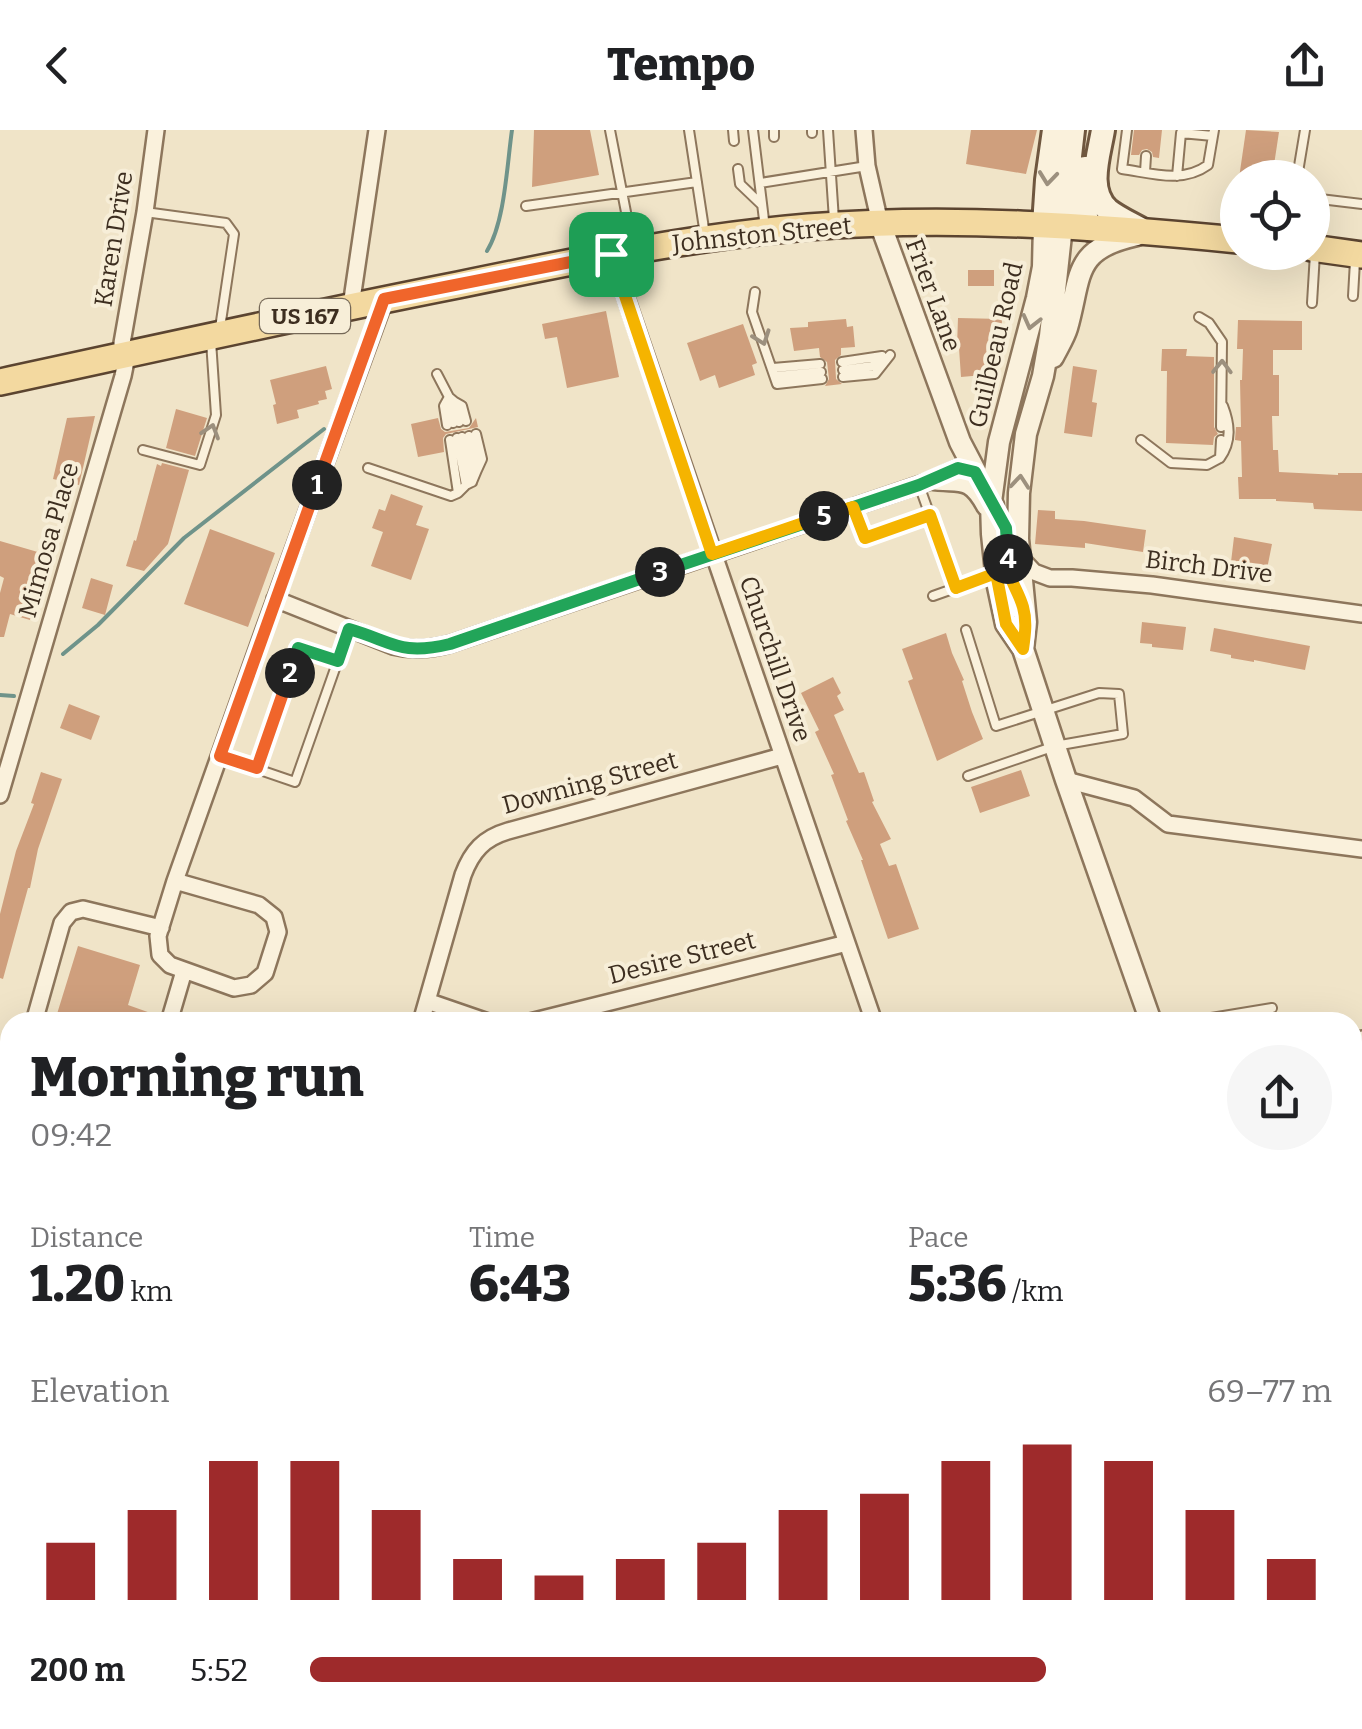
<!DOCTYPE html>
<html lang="en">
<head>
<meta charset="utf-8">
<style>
  body { margin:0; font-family:Bitter,serif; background:#f6f6f6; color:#202124; height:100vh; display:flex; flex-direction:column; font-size:38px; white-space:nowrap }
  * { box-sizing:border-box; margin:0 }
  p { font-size:32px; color:#757577 }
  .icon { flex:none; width:55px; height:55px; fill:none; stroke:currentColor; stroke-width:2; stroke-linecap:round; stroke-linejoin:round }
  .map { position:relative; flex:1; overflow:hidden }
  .drawer { position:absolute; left:0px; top:882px; width:1362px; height:718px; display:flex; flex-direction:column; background:#fff; border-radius:30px 30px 0 0; box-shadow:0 10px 40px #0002 }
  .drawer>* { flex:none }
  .tools { position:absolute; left:1220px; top:30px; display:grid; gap:20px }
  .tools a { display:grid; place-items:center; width:110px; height:110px; border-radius:50%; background:#fff; box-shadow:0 10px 40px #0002; font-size:50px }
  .pin { position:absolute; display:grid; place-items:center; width:85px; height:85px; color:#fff; margin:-42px; border-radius:20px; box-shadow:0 5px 15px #0006 }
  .km { position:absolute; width:50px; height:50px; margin:-25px; border-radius:50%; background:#222; color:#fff; font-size:28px; line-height:50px; text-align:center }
  .round { display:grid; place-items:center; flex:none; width:105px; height:105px; border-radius:52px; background:#f6f6f6 }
  .summary { display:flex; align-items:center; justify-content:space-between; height:170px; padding:0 30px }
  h1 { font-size:55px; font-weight:800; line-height:75px }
  .metrics { display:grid; grid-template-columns:repeat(3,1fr); gap:15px; height:170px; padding:10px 30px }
  .metrics div { display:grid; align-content:center }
  .metrics b { font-size:50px; font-weight:800 }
  .metrics small { font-size:28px; font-weight:400 }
  .metrics p { font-size:28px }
  .chart { height:280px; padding:20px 30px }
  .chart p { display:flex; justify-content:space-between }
  .chart svg { width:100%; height:180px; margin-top:10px; stroke:#9e2a2b; stroke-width:6 }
  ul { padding:0 30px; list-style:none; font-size:32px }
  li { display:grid; grid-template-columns:160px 120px 1fr; align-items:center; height:75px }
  li i { height:25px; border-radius:12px; background:#9e2a2b }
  header { display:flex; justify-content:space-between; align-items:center; height:130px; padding:0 30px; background:#fff; font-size:45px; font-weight:800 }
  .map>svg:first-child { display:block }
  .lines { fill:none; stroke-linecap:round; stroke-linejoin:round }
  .stream { stroke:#6f938a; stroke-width:4 }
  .building { fill:#cf9f7d }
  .service-casing { stroke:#8d765c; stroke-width:12 }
  .minor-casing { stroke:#8d765c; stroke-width:20 }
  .tertiary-casing { stroke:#8d765c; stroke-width:25 }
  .secondary-casing { stroke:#6f573f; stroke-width:28 }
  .primary-casing { stroke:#5b4430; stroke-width:30 }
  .service { stroke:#faf1dc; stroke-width:8 }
  .minor { stroke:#faf1dc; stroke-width:15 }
  .tertiary { stroke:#faf1dc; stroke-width:20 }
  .secondary { stroke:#faf1dc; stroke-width:22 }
  .primary { stroke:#f3d9a0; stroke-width:25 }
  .oneway { stroke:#9c907e }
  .split-1-casing { stroke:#fff; stroke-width:20 }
  .split-2-casing { stroke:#fff; stroke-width:20 }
  .split-3-casing { stroke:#fff; stroke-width:20 }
  .split-4-casing { stroke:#fff; stroke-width:20 }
  .split-5-casing { stroke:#fff; stroke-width:20 }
  .split-6-casing { stroke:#fff; stroke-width:20 }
  .split-1 { stroke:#f0652b; stroke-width:12 }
  .split-2 { stroke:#f0652b; stroke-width:12 }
  .split-3 { stroke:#22a559; stroke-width:12 }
  .split-4 { stroke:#22a559; stroke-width:12 }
  .split-5 { stroke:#f5b400; stroke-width:12 }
  .split-6 { stroke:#f5b400; stroke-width:12 }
  .labels { text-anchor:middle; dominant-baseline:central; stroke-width:8; stroke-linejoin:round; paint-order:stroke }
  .shield { fill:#f7eed8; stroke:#756857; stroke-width:2.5 }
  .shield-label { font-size:22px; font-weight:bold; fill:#3d2e20 }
  .street-label { font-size:25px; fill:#3d2e20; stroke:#f7eed8 }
</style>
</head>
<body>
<header><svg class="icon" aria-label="back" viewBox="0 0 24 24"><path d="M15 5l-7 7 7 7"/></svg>Tempo<svg class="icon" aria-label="share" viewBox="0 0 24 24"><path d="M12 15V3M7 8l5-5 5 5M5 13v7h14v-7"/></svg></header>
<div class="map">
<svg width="1362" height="1599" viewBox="0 0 1362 1599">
  <rect width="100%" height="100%" fill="#f0e4c8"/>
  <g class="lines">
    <path class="stream" d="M487,121C505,92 507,34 512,0
      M63,524L98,495L184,408L324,299
      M0,565L14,566
      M0,1033L10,1039
      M1352,1068L1362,1063
      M0,1436L10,1429
      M1063,1599L1070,1590"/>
  </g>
  <path class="building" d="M534,0H590L599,45L532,57Z
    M971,0H1037L1026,44L966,34Z
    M1134,0H1162L1159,28L1153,27L1152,22L1147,19L1142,20L1139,25H1131Z
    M1246,0L1279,2L1272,48H1239Z
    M968,140H994V156H968Z
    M606,181L619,247L567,258L557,207L545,209L542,194Z
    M958,188L1002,189L1001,219H994L995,244L961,247L959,218L957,217Z
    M846,189L847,197L853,196L855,217L841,218V225L835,230L836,249L842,254L825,256L829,249L827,232L820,227L819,218L794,221L790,198L808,197V192Z
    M1238,190L1302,191V220H1273V245H1279V286H1272L1273,320H1278L1279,342L1338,345V343H1362V381L1314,379L1313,373L1276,371V369H1239L1238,347H1242L1241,311L1235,310L1236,297H1241L1240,250H1242L1243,219H1237Z
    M743,194L757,233L752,235L755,245L719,258L715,245L700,251L687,213Z
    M1162,219H1187L1186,226L1214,227V297L1218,304L1214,307L1213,315L1166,313L1167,241H1161Z
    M326,236L332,259L325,261L327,269L318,271L319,274L297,280L299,288L277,294L273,275L276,274L270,250Z
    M1073,236L1097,240L1092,272L1097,273L1092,307L1064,303Z
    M176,279L207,288L195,326L166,318Z
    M95,286L79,355L53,349L67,288Z
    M438,288L441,299L445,302L469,298L476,288L478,297L446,304L443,308L444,322L418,327L411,294Z
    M162,333L189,340L168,414L144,441L126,436L134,410L136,411L157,334L161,336Z
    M391,364L423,376L416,395L429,399L411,450L371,436L383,402L372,398L379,379L385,381Z
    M1038,380L1055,381V389L1084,391L1146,400L1143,422L1085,413V418L1035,414Z
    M210,399L275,423L248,497L184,474Z
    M1234,407L1272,414L1267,439L1231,432Z
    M0,411L48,425L30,490L10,484L4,507H0V463L4,448L0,446Z
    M91,448L113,455L105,485L82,478Z
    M1142,492L1186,497L1183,520L1152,517V514L1140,513Z
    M1214,498L1310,516L1305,540L1254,530V532L1231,528V525L1210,521Z
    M946,503L952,523L964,550L962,551L972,582L983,609L937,631L908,551L913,549L902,519Z
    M833,547L841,563L837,566L844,580L834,585L859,643L864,642L874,671L872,672L891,709L880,714L889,736L896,734L919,799L888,809L861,730H863L846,691L848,690L831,645L834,644L815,602L819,600L801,563Z
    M69,574L100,586L91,610L60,598Z
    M1021,640L1030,666L980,683L971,657Z
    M41,642L62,649L38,719L30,758H28L3,849L0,848V784L16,721L34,674L31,673Z
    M78,816L140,835L128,875L159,886L158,892H81L57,884Z"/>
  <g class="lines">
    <defs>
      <path id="service" d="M610,0L633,118
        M689,0L705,105
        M733,0L734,11
        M753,0L765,98
        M774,0V7
        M812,0V3
        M828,0L834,90
        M1127,0L1122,39C1151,43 1182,54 1208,35L1214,0
        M738,39L740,54L762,75
        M1145,42L1146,26
        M1177,46L1181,3L1213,6
        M1297,48L1305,0
        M760,53L867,36
        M1312,68L1362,74
        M526,76L697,52
        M145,82L226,93L234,104L220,198
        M755,162L752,182L777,254L822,249
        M1353,166L1355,131
        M1312,173L1315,123
        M1199,187L1209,193L1222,212L1221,297
        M842,232L882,226
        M773,238L820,234
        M843,240L872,236L881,230
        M437,244L449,267L444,276L447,295
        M776,246L821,242
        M843,247L875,244L890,225
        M449,267L455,272L459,292
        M449,267L453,293
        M455,272L462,276L466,291
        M476,304L482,329L477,340
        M469,306L477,340L472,352
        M462,307L472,352L466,355
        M457,308L466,355L458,363
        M1141,310L1171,333L1207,335L1220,328L1221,310
        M143,320L200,335L216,285L211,211
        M1220,328C1232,311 1230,294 1223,276
        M368,338L451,366L458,363L450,310
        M919,355L956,458
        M854,379L865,408L930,385
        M933,466L992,445
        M966,500L996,596L1099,563L1119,564L1123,604L1055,616L968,646
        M219,626L295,652L349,499
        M257,638L298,518L338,531
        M1187,892L1272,878
        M1352,1454L1362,1450
        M1330,1599L1328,1594L1362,1591"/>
      <path id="minor" d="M864,0L867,36L880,93
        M611,124L874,892
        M351,176L377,0
        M930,351C959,356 968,345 985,377
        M1019,426L1034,442L1050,448H1072L1152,455L1362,484
        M275,469L393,516C413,521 430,519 450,514L930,351L958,338L975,342
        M1066,650L1134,668L1168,694L1362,719
        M0,665L123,246L125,236L122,213L145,82L156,0
        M175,751L259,775L274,787L278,802L265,843L251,855L234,858L170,835L160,825L158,806L175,751L263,503L385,169
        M427,871L488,892
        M34,892L62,793L71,782L83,779L161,798
        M169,892L184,841
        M421,892L463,745C472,721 484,708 508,701L782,626
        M530,892L847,813
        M1352,917L1362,909
        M10,977L3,1008L10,1019
        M0,1140L10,1145
        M1352,1166L1362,1165
        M10,1198L6,1208L10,1219
        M0,1398L10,1365
        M68,1599L70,1590
        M268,1599L271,1590
        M457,1599L459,1590
        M1000,1599L1004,1590"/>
      <path id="tertiary" d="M880,93L960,312L993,375
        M1044,95L1043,137L1037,168L999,312L991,372L992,404L997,452L1006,494L1023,519L1066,650L1151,892
        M1053,227C1058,217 1064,208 1067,198C1082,145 1072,119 1137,105
        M1023,519L1026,492L1018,409L1019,363L1026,304L1043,246L1050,206L1062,96
        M1352,1469L1362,1496"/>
      <path id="secondary" d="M1103,0C1099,25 1086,60 1108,80C1118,88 1132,94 1144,101
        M1085,38L1081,71L1090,99
        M1044,95L1047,50L1054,0
        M1062,96L1073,0"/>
      <path id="primary" d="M1312,118L1362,125
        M0,252C153,219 305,185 458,155C574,131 690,107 808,97C951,86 1095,96 1238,110"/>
    </defs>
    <use href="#service" class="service-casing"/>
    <use href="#minor" class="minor-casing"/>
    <use href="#tertiary" class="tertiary-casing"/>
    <use href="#secondary" class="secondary-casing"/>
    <use href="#primary" class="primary-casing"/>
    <use href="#service" class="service"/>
    <use href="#minor" class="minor"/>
    <use href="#tertiary" class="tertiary"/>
    <use href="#secondary" class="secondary"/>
    <use href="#primary" class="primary"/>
  </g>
  <defs><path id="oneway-chevron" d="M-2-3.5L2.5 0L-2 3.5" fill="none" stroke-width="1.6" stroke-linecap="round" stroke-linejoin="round" transform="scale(2.5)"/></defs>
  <g class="oneway">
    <use href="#oneway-chevron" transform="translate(1048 48) rotate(96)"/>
    <use href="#oneway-chevron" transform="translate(1031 192) rotate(104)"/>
    <use href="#oneway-chevron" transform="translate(762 208) rotate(70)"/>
    <use href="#oneway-chevron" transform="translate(1222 237) rotate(-89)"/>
    <use href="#oneway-chevron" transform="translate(211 301) rotate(-73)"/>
    <use href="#oneway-chevron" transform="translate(1020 352) rotate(-85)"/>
  </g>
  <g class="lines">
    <defs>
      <path id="split-1" d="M317,355L384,169L611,124"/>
      <path id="split-2" d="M290,543L257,638L220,626L317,355"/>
      <path id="split-3" d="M290,543L298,518L338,531L349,499C394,512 400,526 450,514L660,442"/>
      <path id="split-4" d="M660,442L919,355L958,338L975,342L1006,398L1008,429"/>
      <path id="split-5" d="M824,386L853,377L865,408L930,385L956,458L996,443L1006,494L1023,519C1025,505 1027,491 1023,477C1017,457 1009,453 1008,429"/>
      <path id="split-6" d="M611,124L712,424L824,386"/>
    </defs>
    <use href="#split-1" class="split-1-casing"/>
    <use href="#split-2" class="split-2-casing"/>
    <use href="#split-3" class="split-3-casing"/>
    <use href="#split-4" class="split-4-casing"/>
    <use href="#split-5" class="split-5-casing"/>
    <use href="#split-6" class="split-6-casing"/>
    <use href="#split-1" class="split-1"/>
    <use href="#split-2" class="split-2"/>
    <use href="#split-3" class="split-3"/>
    <use href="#split-4" class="split-4"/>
    <use href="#split-5" class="split-5"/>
    <use href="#split-6" class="split-6"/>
  </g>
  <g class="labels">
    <rect class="shield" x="260" y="169" width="90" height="34" rx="8"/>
    <g class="shield-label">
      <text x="305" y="186">US 167</text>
    </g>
    <g class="street-label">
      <text transform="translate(762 105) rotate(-6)">Johnston Street</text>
      <text transform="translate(114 109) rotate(-81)">Karen Drive</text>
      <text transform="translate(933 165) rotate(70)">Frier Lane</text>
      <text transform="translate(996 215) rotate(-77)">Guilbeau Road</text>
      <text transform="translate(49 410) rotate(-74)">Mimosa Place</text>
      <text transform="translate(1209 437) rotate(7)">Birch Drive</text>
      <text transform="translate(775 529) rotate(71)">Churchill Drive</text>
      <text transform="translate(590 653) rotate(-15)">Downing Street</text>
      <text transform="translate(682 828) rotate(-14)">Desire Street</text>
    </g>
  </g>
</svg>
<div class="tools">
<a><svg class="icon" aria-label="locate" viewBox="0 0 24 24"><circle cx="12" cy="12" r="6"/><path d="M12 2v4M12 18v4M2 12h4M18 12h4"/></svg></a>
</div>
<div class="pin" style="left:611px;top:124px;background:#1e9e55"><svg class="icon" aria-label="arrive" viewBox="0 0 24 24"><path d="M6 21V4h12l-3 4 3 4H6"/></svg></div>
<b class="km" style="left:317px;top:355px">1</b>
<b class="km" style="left:290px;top:543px">2</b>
<b class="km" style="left:660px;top:442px">3</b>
<b class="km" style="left:1008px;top:429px">4</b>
<b class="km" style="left:824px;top:386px">5</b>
<section class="drawer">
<div class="summary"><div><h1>Morning run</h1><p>09:42</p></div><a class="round"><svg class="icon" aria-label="share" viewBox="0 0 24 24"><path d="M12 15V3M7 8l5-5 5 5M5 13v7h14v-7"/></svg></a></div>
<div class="metrics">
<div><p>Distance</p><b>1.20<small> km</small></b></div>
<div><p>Time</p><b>6:43</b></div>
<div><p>Pace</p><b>5:36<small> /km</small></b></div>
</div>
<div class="chart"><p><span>Elevation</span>69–77 m</p>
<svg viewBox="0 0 160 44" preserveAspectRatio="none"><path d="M5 44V30M15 44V22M25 44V10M35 44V10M45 44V22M55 44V34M65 44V38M75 44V34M85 44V30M95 44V22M105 44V18M115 44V10M125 44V6M135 44V10M145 44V22M155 44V34"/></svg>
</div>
<ul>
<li><b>200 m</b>5:52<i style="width:72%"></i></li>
</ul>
</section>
</div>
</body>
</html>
